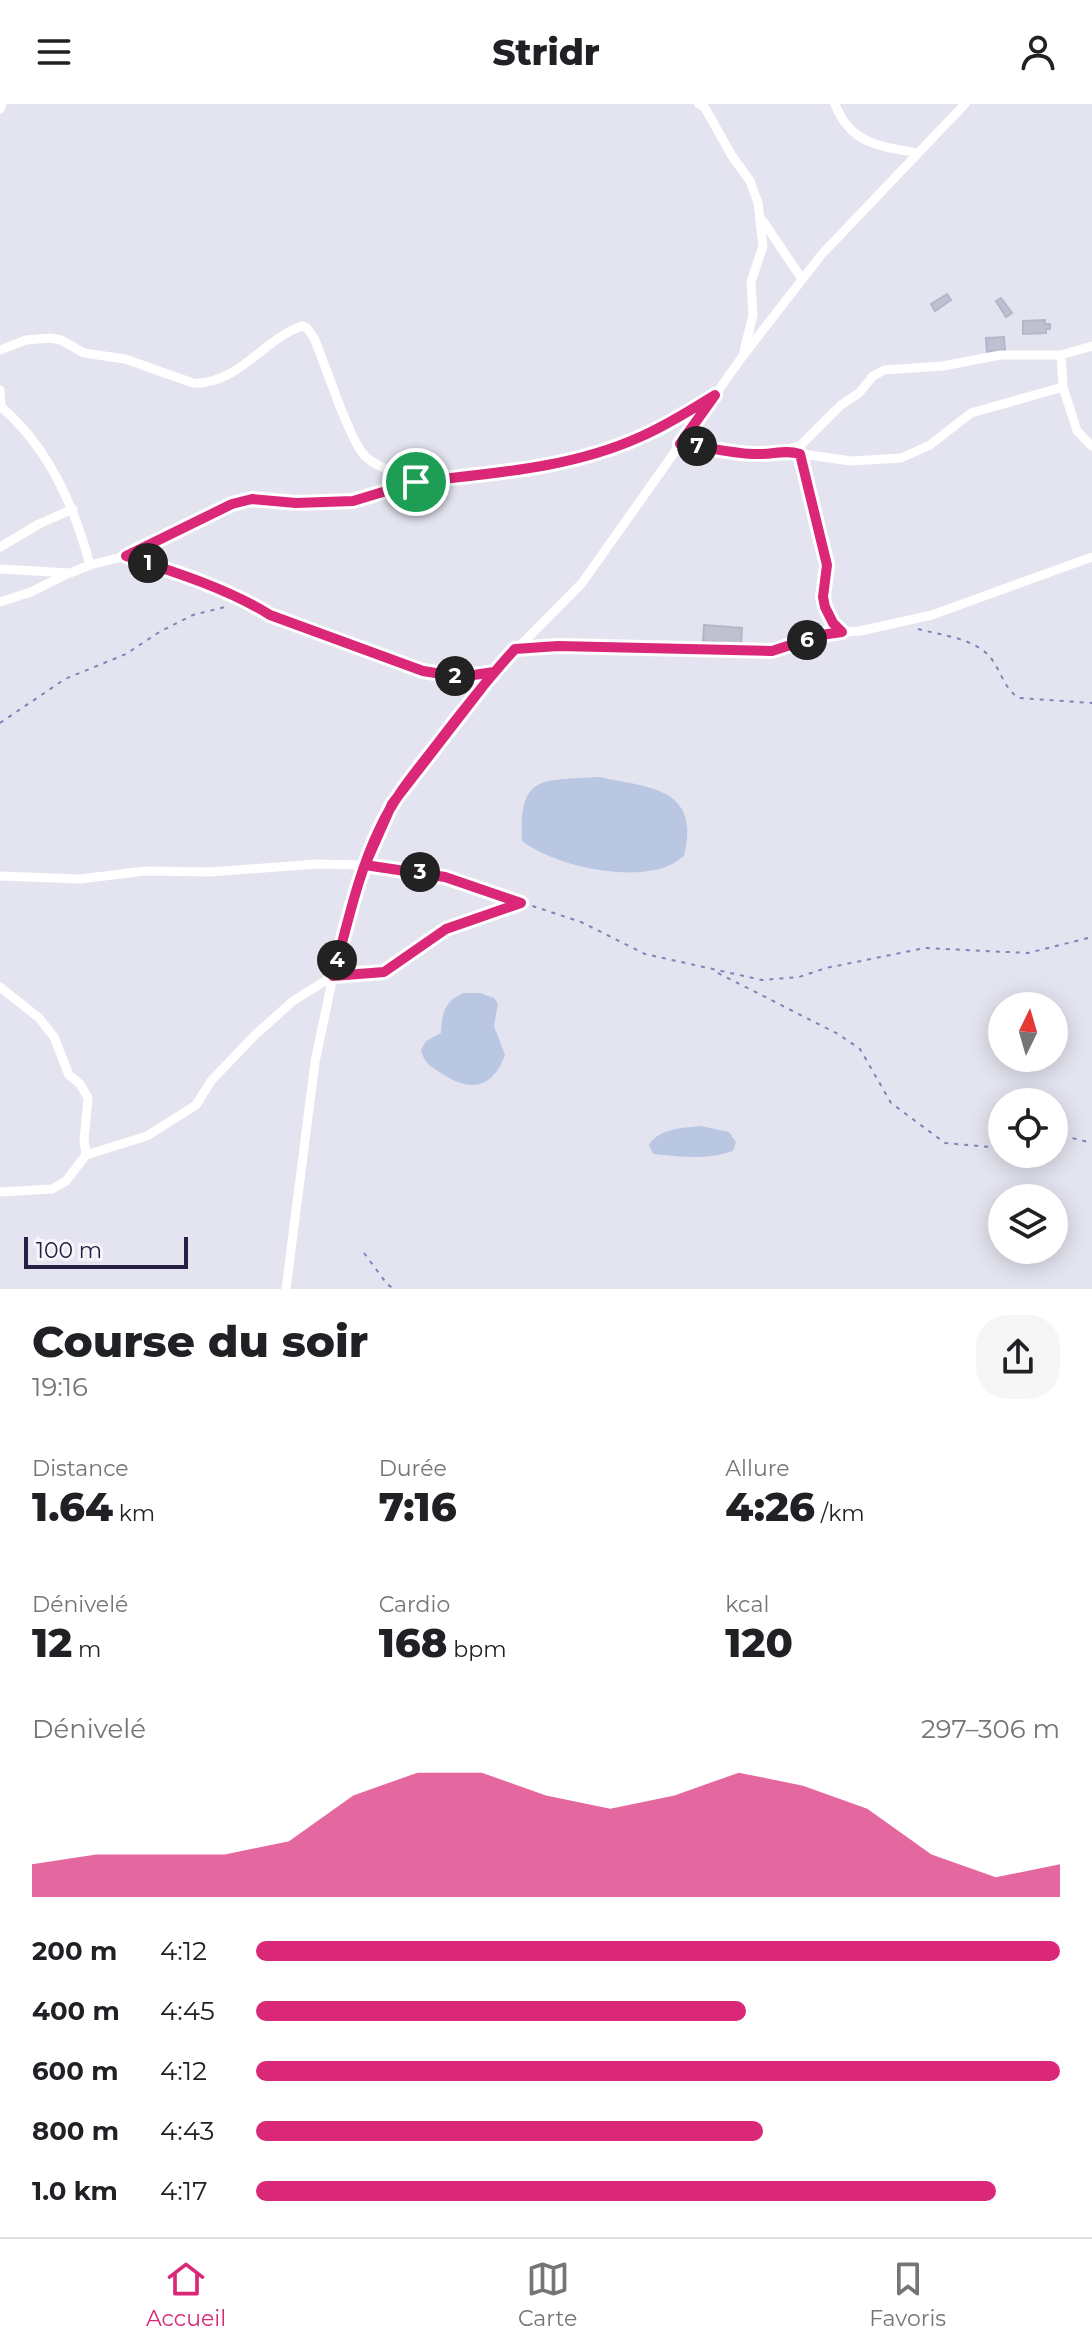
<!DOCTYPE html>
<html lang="fr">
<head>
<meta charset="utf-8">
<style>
  body { margin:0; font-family:Montserrat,sans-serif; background:#f6f6f6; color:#202124; height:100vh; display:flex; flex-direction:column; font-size:30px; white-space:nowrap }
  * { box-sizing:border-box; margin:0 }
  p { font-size:26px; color:#757577 }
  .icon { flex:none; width:44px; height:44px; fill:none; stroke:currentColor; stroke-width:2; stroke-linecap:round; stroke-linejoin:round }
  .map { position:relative; height:1185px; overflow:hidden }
  .drawer { display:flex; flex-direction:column; background:#fff; flex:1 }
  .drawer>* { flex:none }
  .needle { width:52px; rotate:5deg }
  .fabs { position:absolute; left:988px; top:888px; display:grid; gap:16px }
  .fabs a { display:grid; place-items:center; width:80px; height:80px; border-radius:50%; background:#fff; box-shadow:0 4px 20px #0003; font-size:40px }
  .scale { position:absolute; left:24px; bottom:20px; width:164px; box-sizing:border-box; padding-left:8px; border:4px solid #252043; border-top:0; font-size:22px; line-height:28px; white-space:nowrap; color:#252043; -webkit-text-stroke:6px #f5f5fa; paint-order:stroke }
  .pin { position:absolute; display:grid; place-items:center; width:68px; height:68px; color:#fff; margin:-34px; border:4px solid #fff; border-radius:50%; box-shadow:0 2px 8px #0007 }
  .km { position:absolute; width:40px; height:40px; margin:-20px; border-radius:50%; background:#222; color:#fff; font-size:22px; line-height:40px; text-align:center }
  .round { display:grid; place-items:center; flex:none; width:84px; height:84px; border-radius:32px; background:#f6f6f6 }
  .headline { display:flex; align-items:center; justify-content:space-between; height:136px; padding:0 32px }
  h1 { font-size:44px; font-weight:800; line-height:60px }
  .figures { display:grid; grid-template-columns:repeat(3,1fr); gap:12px; height:136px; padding:8px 32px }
  .figures div { display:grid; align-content:center }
  .figures b { font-size:40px; font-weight:800 }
  .figures small { font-size:22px; font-weight:400 }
  .figures p { font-size:22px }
  .chart { height:224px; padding:16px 32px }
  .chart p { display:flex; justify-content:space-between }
  .chart svg { width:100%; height:144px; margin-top:8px; fill:#db2777; opacity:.7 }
  ul { padding:0 32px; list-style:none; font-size:26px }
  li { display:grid; grid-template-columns:128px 96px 1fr; align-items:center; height:60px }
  li i { height:20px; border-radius:10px; background:#db2777 }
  header { display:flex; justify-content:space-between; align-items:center; height:104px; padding:0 32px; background:#fff; font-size:36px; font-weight:800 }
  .dock { display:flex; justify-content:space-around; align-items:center; height:112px; border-top:2px solid #e0e0e0; background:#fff; font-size:22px; color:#757577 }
  .dock a { display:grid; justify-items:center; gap:4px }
  .dock .selected { color:#db2777 }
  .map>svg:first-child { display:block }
  .green { fill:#bac7e2 }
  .building { fill:#bfc0d0; stroke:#b5b5c9; stroke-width:2 }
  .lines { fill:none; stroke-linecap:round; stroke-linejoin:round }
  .path { stroke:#8580b6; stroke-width:2; stroke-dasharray:4 6; stroke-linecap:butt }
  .minor { stroke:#fff; stroke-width:9 }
  .route-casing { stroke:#fff; stroke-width:16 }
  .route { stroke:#db2777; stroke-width:10 }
</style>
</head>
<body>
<header><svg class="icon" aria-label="menu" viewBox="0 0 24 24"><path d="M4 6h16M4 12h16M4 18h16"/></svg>Stridr<svg class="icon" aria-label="person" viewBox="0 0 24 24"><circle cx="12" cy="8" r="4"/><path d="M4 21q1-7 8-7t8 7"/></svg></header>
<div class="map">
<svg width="1092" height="1185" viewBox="0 0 1092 1185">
  <rect width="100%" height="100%" fill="#e3e4ef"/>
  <path class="green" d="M599,673C650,684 701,683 684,752C679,755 674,760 668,762C629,778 555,762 522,737C519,669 542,677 599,673Z
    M463,889H480L494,894L498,900L494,922L505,951C492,986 469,988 441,969C430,962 424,959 421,946L426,937L441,929C442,909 444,898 463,889Z
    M701,1022L729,1028L736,1038L733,1047C707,1056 680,1053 653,1050L649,1041C659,1024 683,1024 701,1022Z"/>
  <path class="building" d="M947,190L951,196L935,207L931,200Z
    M1001,194L1012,209L1006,213L996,197Z
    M1045,216V220H1050V225H1046V229L1023,230V217Z
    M1004,233L1005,246L987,248L986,234Z
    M704,521L742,524L741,540L703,537Z"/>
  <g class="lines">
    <path class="path" d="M918,525C940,531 974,534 990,553C1001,566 1004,585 1019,594L1092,599
      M534,544L558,542L772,547L829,530
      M0,619L65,575L126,550L161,527L193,511L229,502
      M378,762L445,773L581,818L645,850L762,876L799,873L826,864L925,844L1028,849L1092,833
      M718,869L838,930L860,945L891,999L945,1039L1002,1044
      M345,871L384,868L446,825L520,799
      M1054,1037L1064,1032L1092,1039
      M364,1149L387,1180L394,1185"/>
    <path class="minor" d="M699,0L705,4L732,52L750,77L758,99L763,142L751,178L753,211L744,247
      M835,0C851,41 880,42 918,49
      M0,5L2,0
      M763,117L802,175
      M0,246L26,236L51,234L61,236L84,249L125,255L193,279C236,282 264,235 302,222L307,224L314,234C325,259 350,339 366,353C380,366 400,368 416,378
      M1061,251L1063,283
      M0,286L1,303
      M0,302C48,342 74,401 90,461L126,452L198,477L255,501L270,511L423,567L460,573L494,568
      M680,340L745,350L778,349L801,341L841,301L859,289L873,272L884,266L943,262L1000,251H1061L1092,242
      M795,349L851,357L901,354L930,341L971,309L1063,283L1077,327L1092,342
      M800,350L827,461L823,493L825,503L833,519L842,528L860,527L932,511L1092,453
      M0,443L39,420L73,405
      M126,452L232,400L252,395L296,399L353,397L397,386L416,378L501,370L583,353L638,334L663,322L712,293
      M0,465L70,469L90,461
      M0,498L31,488L67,470
      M0,772L80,775L145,767L210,768L317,760L365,761
      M0,883L39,914L54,933L69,971L80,980L88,994L84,1036L86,1051
      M0,1088L52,1085L66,1077L86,1051L147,1032L196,1001L211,977L254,932L293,897L333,872
      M286,1185L315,958L333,872L365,761L392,700L494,568L582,479L742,253L822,150L965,0"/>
  </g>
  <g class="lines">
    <defs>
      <path id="route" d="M416,378L353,397L296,399L252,395L232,400L126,452C172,467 229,485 270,511L423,567L460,573L494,568L392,700L365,761L445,773L521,799L446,825L384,868L333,872C347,823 357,772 379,726C394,692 419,664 441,635C465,604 489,573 515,545L558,542L772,547L821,531L842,528L833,519L825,503L823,493L827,461L800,350C785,345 772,351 757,350C731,350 706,342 680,340L715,291C691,306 666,322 640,333C569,365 491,369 416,378"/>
    </defs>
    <use href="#route" class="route-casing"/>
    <use href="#route" class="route"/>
  </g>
</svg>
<div class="fabs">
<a><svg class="needle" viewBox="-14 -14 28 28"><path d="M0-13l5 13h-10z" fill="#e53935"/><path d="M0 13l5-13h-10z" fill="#757577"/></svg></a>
<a><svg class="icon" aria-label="locate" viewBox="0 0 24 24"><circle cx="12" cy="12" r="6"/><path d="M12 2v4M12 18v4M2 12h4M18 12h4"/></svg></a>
<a><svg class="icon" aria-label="layers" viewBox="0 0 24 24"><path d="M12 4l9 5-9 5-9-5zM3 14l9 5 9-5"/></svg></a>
</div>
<div class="scale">100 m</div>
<div class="pin" style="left:416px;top:378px;background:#1e9e55"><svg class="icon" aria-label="arrive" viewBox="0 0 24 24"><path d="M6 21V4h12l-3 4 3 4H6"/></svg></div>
<b class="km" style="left:148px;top:459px">1</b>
<b class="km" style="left:455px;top:572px">2</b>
<b class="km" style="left:420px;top:768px">3</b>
<b class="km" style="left:337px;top:856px">4</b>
<b class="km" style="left:807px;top:536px">6</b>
<b class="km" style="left:697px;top:342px">7</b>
</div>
<section class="drawer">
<div class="headline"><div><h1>Course du soir</h1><p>19:16</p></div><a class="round"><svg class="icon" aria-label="share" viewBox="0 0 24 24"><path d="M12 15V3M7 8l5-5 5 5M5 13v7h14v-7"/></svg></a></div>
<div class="figures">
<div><p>Distance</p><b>1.64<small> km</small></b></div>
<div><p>Durée</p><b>7:16</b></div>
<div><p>Allure</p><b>4:26<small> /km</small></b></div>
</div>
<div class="figures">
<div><p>Dénivelé</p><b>12<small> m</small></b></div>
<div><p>Cardio</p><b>168<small> bpm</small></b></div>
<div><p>kcal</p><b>120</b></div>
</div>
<div class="chart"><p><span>Dénivelé</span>297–306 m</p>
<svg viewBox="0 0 160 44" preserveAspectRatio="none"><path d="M0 44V34L10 31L20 31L30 31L40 27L50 13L60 6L70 6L80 13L90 17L100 13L110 6L120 10L130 17L140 31L150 38L160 34V44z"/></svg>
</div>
<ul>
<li><b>200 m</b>4:12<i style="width:100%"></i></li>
<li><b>400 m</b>4:45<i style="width:61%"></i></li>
<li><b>600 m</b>4:12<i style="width:100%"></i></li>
<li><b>800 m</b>4:43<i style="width:63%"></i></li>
<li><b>1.0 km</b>4:17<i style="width:92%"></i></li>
</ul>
</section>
<nav class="dock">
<a class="selected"><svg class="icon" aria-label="home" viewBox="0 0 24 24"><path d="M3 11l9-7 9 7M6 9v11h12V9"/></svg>Accueil</a>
<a><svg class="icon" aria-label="map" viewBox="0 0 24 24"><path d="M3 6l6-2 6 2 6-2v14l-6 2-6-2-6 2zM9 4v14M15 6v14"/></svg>Carte</a>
<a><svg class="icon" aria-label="saved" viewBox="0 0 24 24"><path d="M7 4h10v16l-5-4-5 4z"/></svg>Favoris</a>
</nav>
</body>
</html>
